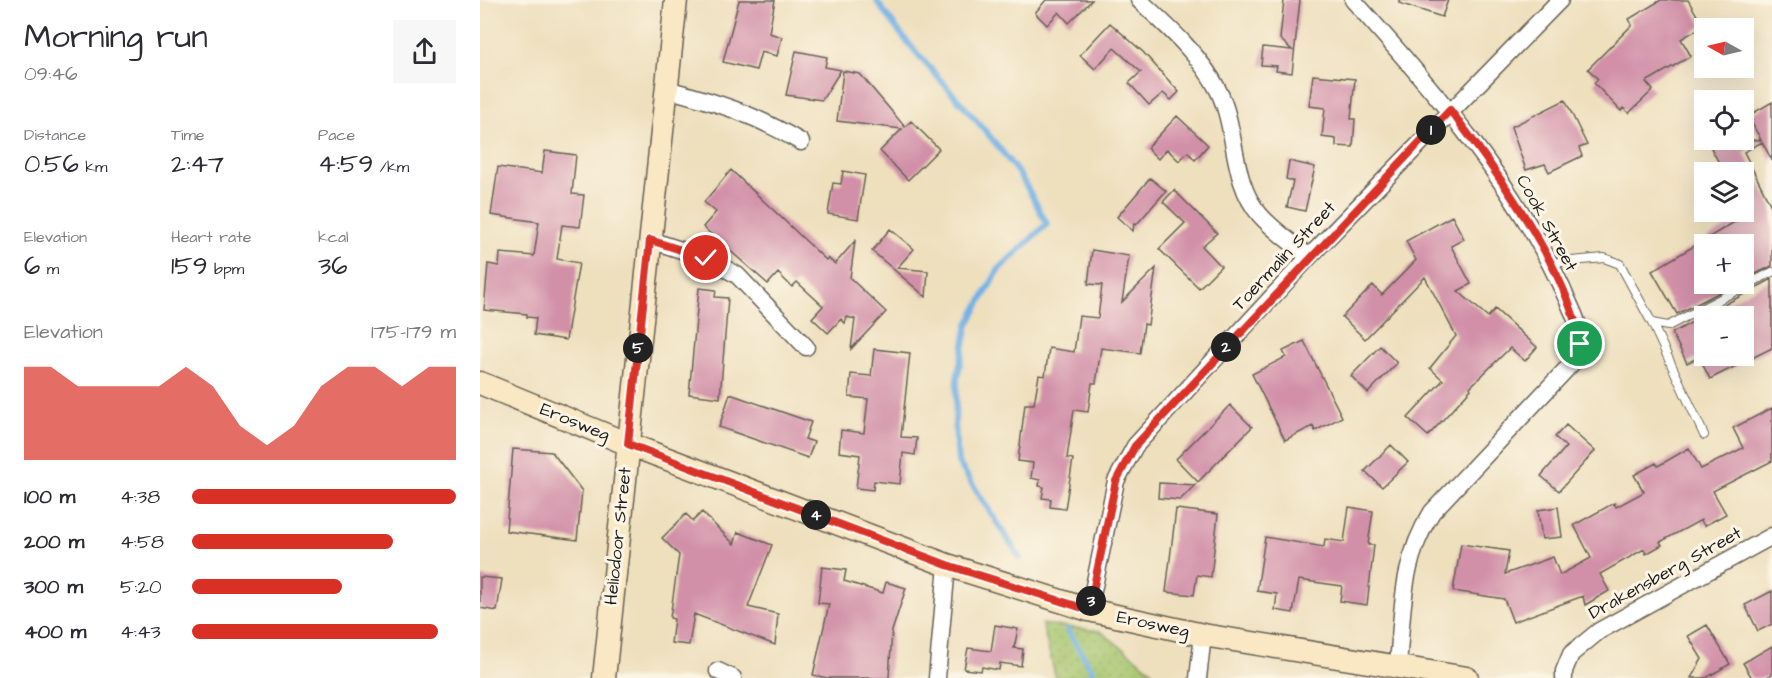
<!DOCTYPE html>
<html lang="en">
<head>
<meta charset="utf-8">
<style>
  body { margin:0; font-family:"Architects Daughter",sans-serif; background:#f7f7f7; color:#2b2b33; height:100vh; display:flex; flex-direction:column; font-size:22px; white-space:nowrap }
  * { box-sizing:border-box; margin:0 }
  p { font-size:20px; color:#7c7c81 }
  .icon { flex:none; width:33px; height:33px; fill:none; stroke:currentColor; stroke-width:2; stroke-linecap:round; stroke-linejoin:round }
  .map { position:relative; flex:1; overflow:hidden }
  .side { display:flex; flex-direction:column; background:#fff; width:480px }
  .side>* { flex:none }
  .needle { width:39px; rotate:278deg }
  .tools { position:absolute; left:1214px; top:18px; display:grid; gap:12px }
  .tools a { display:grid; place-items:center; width:60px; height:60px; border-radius:0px; background:#fff; box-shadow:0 6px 24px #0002; font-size:30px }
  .pin { position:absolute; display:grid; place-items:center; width:51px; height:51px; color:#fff; margin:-26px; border:3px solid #fff; border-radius:50%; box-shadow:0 2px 6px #0007 }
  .km { position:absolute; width:30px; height:30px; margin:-15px; border-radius:50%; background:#222; color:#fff; font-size:16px; line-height:30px; text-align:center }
  .round { display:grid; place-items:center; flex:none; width:63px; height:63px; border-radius:0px; background:#f7f7f7 }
  .head { display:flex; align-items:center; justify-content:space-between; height:102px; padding:0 24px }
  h1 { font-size:33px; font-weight:600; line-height:45px }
  .metrics { display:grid; grid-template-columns:repeat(3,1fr); gap:9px; height:102px; padding:6px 24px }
  .metrics div { display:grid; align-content:center }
  .metrics b { font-size:26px; font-weight:600 }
  .metrics small { font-size:16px; font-weight:400 }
  .metrics p { font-size:16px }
  .chart { height:168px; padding:12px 24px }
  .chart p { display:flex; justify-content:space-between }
  .chart svg { width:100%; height:108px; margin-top:6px; fill:#d93025; opacity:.7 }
  ul { padding:0 24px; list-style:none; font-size:20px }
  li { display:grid; grid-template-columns:96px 72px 1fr; align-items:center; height:45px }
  li i { height:15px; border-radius:8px; background:#d93025 }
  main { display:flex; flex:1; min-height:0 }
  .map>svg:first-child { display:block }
  .grass { fill:url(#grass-dots); stroke:#607044; stroke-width:1.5 }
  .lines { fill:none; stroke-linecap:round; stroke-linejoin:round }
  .stream { stroke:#72b1e5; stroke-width:6 }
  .building { fill:#d18fa8; fill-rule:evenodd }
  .lane-casing { stroke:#666054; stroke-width:10 }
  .street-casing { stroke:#666054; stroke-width:19 }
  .secondary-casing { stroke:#666054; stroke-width:25 }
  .lane { stroke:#fff; stroke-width:8 }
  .street { stroke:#fff; stroke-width:16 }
  .secondary { stroke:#fae7c3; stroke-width:22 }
  .route-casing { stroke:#fff; stroke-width:12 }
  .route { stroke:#d93025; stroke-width:8 }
  .labels { text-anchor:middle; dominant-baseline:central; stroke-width:6; stroke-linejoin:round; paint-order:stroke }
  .street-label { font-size:18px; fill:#1c1c1c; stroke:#fcf5e5 }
</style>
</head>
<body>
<main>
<section class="side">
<div class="head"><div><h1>Morning run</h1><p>09:46</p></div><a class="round"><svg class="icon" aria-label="share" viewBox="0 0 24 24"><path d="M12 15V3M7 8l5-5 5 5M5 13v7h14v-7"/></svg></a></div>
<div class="metrics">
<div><p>Distance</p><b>0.56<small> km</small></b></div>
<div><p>Time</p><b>2:47</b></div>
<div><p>Pace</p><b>4:59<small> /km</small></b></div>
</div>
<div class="metrics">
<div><p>Elevation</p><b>6<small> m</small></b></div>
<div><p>Heart rate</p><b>159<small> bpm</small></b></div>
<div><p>kcal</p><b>36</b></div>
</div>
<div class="chart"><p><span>Elevation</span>175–179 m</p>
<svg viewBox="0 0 160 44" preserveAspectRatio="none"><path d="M0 44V6L10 6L20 14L30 14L40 14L50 14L60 6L70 14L80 30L90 38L100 30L110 14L120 6L130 6L140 14L150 6L160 6V44z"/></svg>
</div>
<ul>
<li><b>100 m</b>4:38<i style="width:100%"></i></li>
<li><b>200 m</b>4:58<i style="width:76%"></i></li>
<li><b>300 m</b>5:20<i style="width:57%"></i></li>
<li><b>400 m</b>4:43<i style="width:93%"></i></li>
</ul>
</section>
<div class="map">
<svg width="1292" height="678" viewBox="0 0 1292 678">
  <defs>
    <pattern id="grass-dots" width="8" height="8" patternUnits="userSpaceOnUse" patternTransform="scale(1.5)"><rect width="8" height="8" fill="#a5c46c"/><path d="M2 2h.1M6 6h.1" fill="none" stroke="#8da85d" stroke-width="1.8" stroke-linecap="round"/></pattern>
  </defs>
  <rect width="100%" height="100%" fill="#fcf5e5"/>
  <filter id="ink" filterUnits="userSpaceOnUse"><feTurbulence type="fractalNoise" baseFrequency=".0167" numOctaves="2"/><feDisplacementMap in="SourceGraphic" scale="12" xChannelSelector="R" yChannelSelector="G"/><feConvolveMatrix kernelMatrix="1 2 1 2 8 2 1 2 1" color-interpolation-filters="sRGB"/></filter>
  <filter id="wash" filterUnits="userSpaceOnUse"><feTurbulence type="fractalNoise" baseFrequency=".008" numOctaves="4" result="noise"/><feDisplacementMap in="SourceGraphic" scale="24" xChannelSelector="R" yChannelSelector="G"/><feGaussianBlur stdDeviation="1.35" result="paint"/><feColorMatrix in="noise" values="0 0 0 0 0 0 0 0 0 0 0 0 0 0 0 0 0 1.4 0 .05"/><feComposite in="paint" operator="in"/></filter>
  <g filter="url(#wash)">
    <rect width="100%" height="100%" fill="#eedfbd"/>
    <path class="grass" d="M562,624L620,631L671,670L673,678H576Z"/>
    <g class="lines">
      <path class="stream" d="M396,0C438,63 497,113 540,176C550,191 558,208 567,224L519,269L488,324L477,379L475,423L478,462L540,558
        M588,630L613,672L612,678"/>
    </g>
    <g id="blocks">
      <path class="building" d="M259,0H295L289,33L302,37L297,56L281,52L276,70L243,62Z
        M566,0H612L589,23L579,12L567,25L555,13Z
        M804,0H820L812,73L796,71L797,66L781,65L783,47L812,50L800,39Z
        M919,0H968L962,17L919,3Z
        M1181,0H1208L1223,26L1201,39L1211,56L1166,82L1173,90L1149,113L1143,108L1141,111L1114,83L1118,79L1108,69L1152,25L1149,19Z
        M630,23L663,52L699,92L691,100L683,93L669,105L649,83L661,72L634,48L615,69L600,55Z
        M316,51L347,57L345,67L361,70L342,100L306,95Z
        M363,71L380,74L425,127L431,121L459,149L428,180L400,151L422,129L357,121Z
        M833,75L875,79L871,119H875L873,147L856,146V139L842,137L845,108L829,106Z
        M1085,100L1107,145L1099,148L1102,156L1069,172L1065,164L1046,170L1031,127Z
        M1292,102V160L1282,142L1264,152L1292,208V266L1263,280V244H1224V284H1256L1197,314L1172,271L1263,217V172H1244L1231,148L1248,140H1281L1268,116Z
        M697,116L728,145L715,160L708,152L699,161L687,149L678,159L667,148Z
        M65,151L96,155L92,194L104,195L100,227L82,225L77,259L99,263L86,340L54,335L56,318L47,317V314L4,310L8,264L19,266L20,253L54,256L59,222L11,215L18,167L62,173Z
        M809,161L835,167L825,211L807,207L813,181L806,179Z
        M251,170L346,260L348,258L355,264L375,241L370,278L406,312L371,349L375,319L367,317L365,323L361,319L348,333L332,318L343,306L317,282L312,287L298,273L288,284L223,227L236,212L224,202Z
        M363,171L385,175L378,219L348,214L353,183L361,184Z
        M670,178L686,191L656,225L654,223L653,231L637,217Z
        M694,190L737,233L722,246L741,266L719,288L679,249L705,223L683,202Z
        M972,216L984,239L971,246L991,284L978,291L1008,317L1015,309L1057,347L1045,361L1030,348L990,387L991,389L948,436L928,418L963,380L950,368L976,336L945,277L885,339L862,317L893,285L902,295L936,260L926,241Z
        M410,229L434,249L417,268L448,271L446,297L392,251Z
        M612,250L649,256L642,302L676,268L668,325L664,324L660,353L621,348L616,383H612L608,412L594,410L587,458L593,459L585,509L570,507L571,499L562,498L564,487L559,486L560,480L551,478L553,463L538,461L545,404H554L559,375L565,376L569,348L594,352L599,316L618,318L622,285L608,284Z
        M1292,279V348L1230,379L1219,357L1207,363L1192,333ZM1224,316H1263V356H1221L1224,354Z
        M219,288L236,290L235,297L248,298L240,398L209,394Z
        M824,341L862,417L835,431L833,426L805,440L772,374L806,357L803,351Z
        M900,346L917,363L888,393L871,376Z
        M394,349L430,353L421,437L437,438L435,455L423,453L420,484L394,481L393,490L376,488L380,455L359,452L361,430L384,433L388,399L369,397L371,374L391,376Z
        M250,394L331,422L325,439L334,442L328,458L239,427Z
        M750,405L772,427L718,482L696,459Z
        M1292,408V461L1233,491L1246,514L1224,526L1221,520L1180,542L1182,545L1166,554L1164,549L1120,574L1129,591L1105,605L1103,596L1033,622L1024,599L973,591L981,544L1029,551L1025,574L1073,557L1080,575L1111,558L1094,525L1134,503L1136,507L1164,492L1154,475L1176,463L1178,466L1209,448L1221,469L1263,448L1253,428Z
        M1086,425L1115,451L1079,491L1061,476L1086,447L1075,437Z
        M911,445L928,462L902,487L885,471Z
        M33,449L72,452L102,491L97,540L26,531Z
        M679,483L715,485L700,500L678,498Z
        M869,507L893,511L888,545H894L887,605L860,601L862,586L819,580L813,613L795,610L797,594L777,591L785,537L844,547L845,539L864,542Z
        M1078,507L1082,537L1062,539L1058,510Z
        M696,509L738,514L731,577L717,575L714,595L686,592Z
        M222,512L254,544L258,532L292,545L268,607L298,614L295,645L214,614L209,645L191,643L194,619L190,618L199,555L182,538L206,514L213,521Z
        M342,567L366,570L364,581L403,593L406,582L426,588L412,631L409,678H347L333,675L349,604L338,603Z
        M0,577L22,579L17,611L0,608Z
        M1292,591V624L1278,631L1265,605Z
        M515,625L538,629L534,648L543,649L541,666L520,663L519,670L502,667L501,671L484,669L488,648L511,651Z
        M1227,625L1250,664L1226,678H1211L1222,659L1208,636Z
        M1292,646V674L1286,678H1272L1263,663Z"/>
    </g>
  </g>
  <g filter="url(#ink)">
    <use href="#blocks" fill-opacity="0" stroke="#666054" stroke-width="1.5"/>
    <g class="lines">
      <defs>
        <path id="lane" d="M1070,263L1124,258L1140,264L1172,323L1188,326L1292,272
          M1172,323L1224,435"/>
        <path id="street" d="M659,0C687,26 721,56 738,90C758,129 750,181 780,215C794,231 814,244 829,257
          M873,0C953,89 1031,178 1082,288C1089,305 1102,325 1100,344C1099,350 1096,356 1094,361L952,512C921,561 923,609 918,665
          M186,89C239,103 274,114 321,142
          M170,240L226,258L257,275L326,347
          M609,610L636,481L655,446L829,257L1080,0
          M238,671L253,678
          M457,678L467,565
          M718,678L723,635
          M1084,678V671L1091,654L1119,631L1292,536"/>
        <path id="secondary" d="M0,383L148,444L467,565L609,610L723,635L987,678
          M124,678L196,0"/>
      </defs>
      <use href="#lane" class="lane-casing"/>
      <use href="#street" class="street-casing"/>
      <use href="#secondary" class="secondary-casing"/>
      <use href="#lane" class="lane"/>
      <use href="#street" class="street"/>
      <use href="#secondary" class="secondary"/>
    </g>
  </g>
  <g class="lines" filter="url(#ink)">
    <defs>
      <path id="route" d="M226,258L170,240L148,444L467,565L609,610L636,481L655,446L970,110C1015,169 1089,271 1100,344"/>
    </defs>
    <use href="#route" class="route-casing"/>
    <use href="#route" class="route"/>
  </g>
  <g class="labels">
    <g class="street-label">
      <text transform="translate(1067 223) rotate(61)">Cook Street</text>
      <text transform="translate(804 256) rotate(-47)">Toermalin Street</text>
      <text transform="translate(95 422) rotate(22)">Erosweg</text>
      <text transform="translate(138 536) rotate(-84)">Heliodoor Street</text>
      <text transform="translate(1185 573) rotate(-29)">Drakensberg Street</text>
      <text transform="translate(673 624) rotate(12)">Erosweg</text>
    </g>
  </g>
</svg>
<div class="tools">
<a><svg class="needle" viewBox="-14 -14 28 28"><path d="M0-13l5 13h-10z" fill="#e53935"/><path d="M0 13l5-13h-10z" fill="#7c7c81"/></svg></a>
<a><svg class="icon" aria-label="locate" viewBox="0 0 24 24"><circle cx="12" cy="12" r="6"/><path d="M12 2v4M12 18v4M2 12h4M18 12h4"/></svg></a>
<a><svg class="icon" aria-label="layers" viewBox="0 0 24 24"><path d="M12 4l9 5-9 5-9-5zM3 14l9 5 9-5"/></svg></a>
<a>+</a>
<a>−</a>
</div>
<div class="pin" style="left:1100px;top:344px;background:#1e9e55"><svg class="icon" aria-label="arrive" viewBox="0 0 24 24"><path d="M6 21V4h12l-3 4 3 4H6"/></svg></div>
<div class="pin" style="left:226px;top:258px;background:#d93025"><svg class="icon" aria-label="check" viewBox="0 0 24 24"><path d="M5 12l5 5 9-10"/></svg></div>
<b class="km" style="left:951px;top:130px">1</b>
<b class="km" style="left:746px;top:347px">2</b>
<b class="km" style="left:611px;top:601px">3</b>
<b class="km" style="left:336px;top:515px">4</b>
<b class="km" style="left:158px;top:348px">5</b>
</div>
</main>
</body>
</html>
